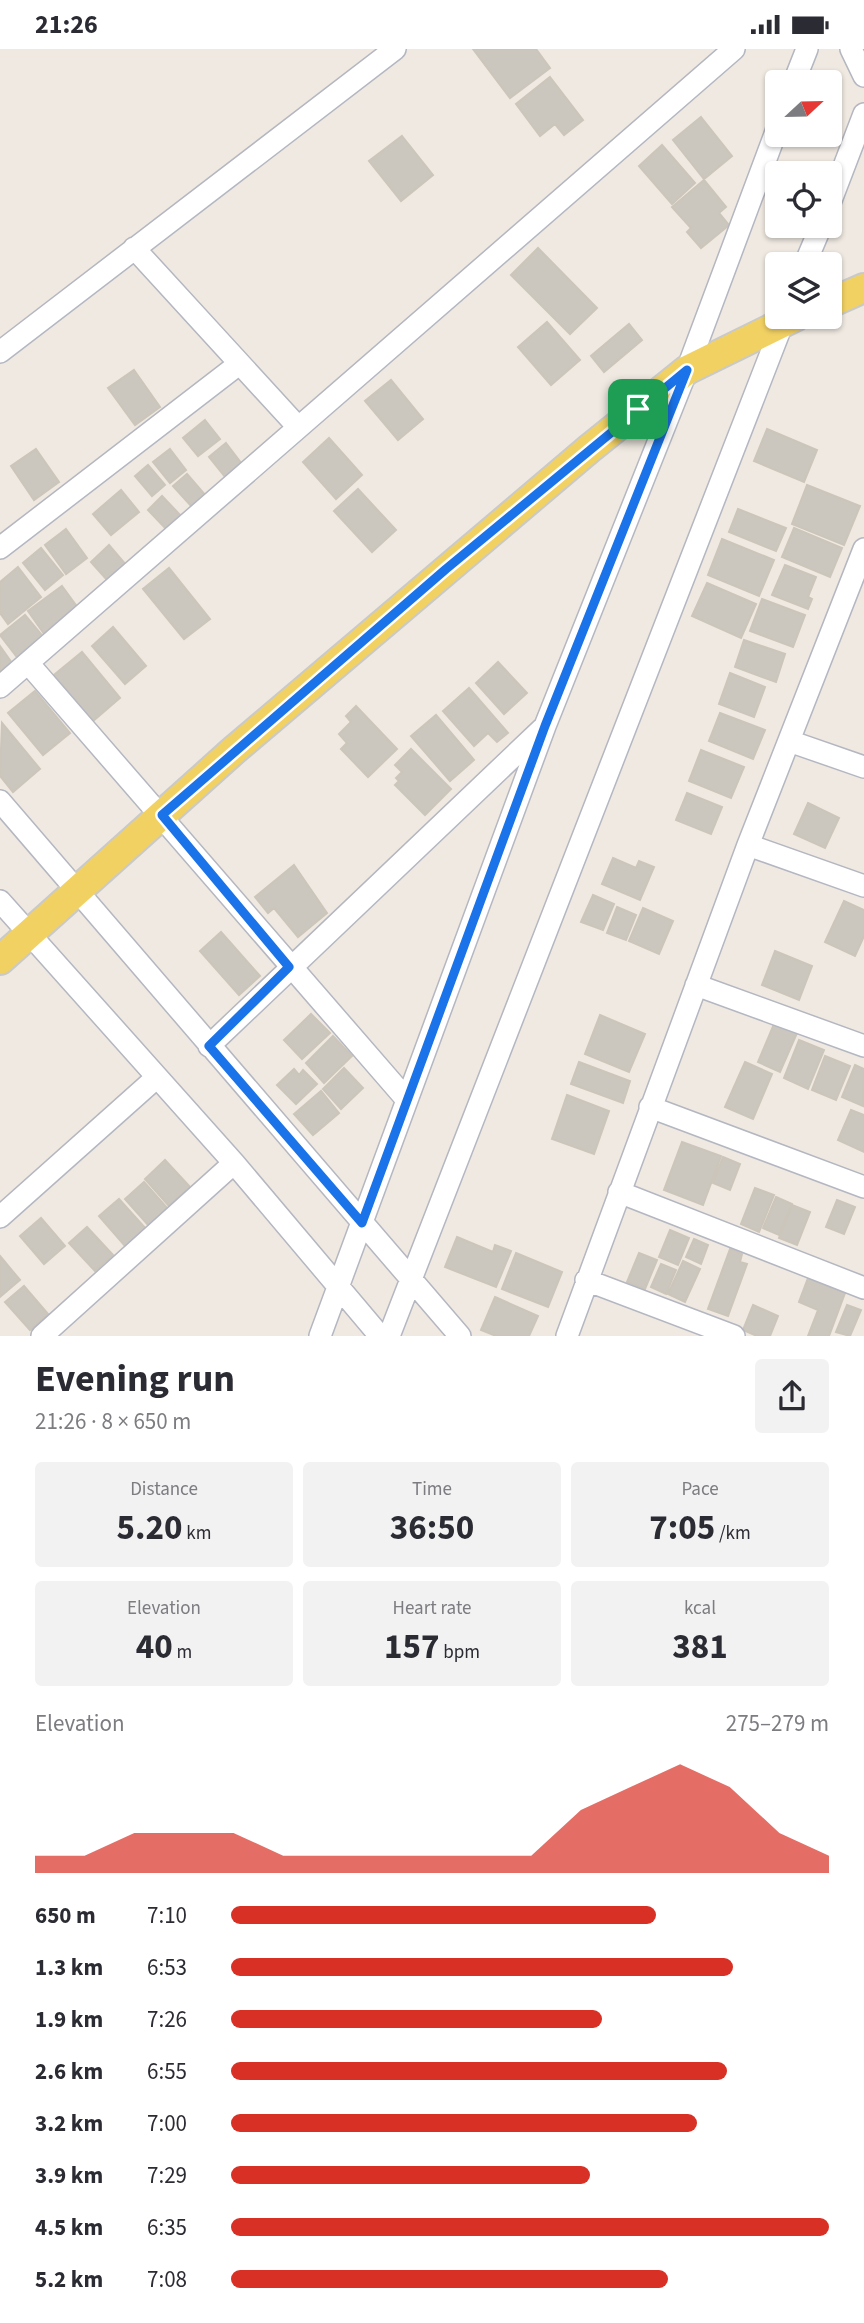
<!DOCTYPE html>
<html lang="en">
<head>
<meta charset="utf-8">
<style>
  body { margin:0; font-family:"Source Sans 3",sans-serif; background:#f2f2f3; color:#2b2b33; height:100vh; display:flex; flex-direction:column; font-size:26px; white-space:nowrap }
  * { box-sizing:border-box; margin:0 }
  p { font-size:23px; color:#7c7c81 }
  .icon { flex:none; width:38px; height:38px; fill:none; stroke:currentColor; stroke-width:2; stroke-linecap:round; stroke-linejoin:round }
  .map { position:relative; height:1287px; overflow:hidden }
  .details { display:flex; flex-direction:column; background:#fff; flex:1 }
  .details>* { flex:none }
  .needle { width:46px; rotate:68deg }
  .controls { position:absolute; left:765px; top:21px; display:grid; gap:14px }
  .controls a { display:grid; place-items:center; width:77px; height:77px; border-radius:7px; background:#fff; box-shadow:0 2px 5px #0004; font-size:35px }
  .pin { position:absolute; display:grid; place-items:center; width:60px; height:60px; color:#fff; margin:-30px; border-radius:14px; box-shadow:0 4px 10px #0006 }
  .round { display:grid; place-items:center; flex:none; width:74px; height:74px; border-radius:7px; background:#f2f2f3 }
  .headline { display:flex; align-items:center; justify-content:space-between; height:119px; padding:0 35px }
  h1 { font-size:38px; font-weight:700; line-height:52px }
  .figures { display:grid; grid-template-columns:repeat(3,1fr); gap:10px; height:119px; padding:7px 35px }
  .figures div { display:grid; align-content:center; border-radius:7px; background:#f2f2f3; text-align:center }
  .figures b { font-size:35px; font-weight:700 }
  .figures small { font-size:19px; font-weight:400 }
  .figures p { font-size:19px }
  .chart { height:196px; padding:14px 35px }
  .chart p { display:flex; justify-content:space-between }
  .chart svg { width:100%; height:126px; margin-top:7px; fill:#d93025; opacity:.7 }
  ul { padding:0 35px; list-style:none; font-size:23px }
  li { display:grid; grid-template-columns:112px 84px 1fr; align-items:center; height:52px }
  li i { height:18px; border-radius:9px; background:#d93025 }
  .status { display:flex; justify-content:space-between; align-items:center; height:49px; padding:0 35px; background:#fff; direction:ltr }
  .status svg { height:19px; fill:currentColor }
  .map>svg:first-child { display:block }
  .building { fill:#cbc7bf; stroke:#cbc5ba; stroke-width:2 }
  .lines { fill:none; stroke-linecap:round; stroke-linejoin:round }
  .minor-casing { stroke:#b4b7c1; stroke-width:24 }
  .major-casing { stroke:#c9c9c9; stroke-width:32 }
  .minor { stroke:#fff; stroke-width:21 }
  .major { stroke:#f2d163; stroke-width:28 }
  .route-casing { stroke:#fff; stroke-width:14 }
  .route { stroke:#1a73e8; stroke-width:9 }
</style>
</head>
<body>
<div class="status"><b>21:26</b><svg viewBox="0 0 49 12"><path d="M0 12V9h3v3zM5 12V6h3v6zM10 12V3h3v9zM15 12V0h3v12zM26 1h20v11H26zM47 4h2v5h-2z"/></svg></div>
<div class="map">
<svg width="864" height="1287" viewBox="0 0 864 1287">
  <rect width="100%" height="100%" fill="#efe9e1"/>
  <path class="building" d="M473,0H536L550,19L510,49Z
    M550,28L583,71L564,86L555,75L540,87L516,55Z
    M701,68L732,107L704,130L673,91Z
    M402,87L433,126L401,152L369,112Z
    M662,96L695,134L672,155L639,117Z
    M704,131L726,158L719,164L729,176L701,199L687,183L691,179L672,158Z
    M538,199L597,259L570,285L511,226Z
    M547,273L580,311L551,336L518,298Z
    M629,275L642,291L604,323L591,307Z
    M134,321L160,358L135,376L108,339Z
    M391,331L423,370L398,391L365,352Z
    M205,371L220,390L198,407L183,389Z
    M767,380L817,401L804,433L754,412Z
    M329,389L362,426L336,450L303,413Z
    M226,394L242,415L226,429L209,408Z
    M36,400L59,433L34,451L11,417Z
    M170,400L186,421L170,434L153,413Z
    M148,416L165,436L152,447L135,427Z
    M187,425L206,447L193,459L173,437Z
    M807,436L860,457L844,496L792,475Z
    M358,440L396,481L372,503L334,462Z
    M121,441L139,463L111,486L93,465Z
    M162,447L183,469L169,483L148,461Z
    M738,460L786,479L776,502L729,483Z
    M794,479L842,499L830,528L782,508Z
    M66,480L87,509L66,525L45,496Z
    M722,490L774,511L759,547L708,526Z
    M109,496L126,516L108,532L91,513Z
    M41,499L63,526L45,541L23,514Z
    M785,516L816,528L808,548L812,550L808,560L772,546Z
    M18,518L41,548L8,575L0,564V533Z
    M169,519L210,570L184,590L143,540Z
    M707,534L756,555L741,589L692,567Z
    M62,537L81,563L47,589L28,562Z
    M762,550L805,566L793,598L750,582Z
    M25,566L46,591L20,612L0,586Z
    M113,578L146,617L125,635L92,597Z
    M744,591L785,605L776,633L735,618Z
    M0,597L12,614L0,623Z
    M82,603L120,649L93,672L54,626Z
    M498,613L527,644L504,665L476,634Z
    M730,624L765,638L754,668L719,655Z
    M469,639L508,684L497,693L488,684L474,697L443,662Z
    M35,642L70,684L43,706L8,664Z
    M356,657L397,700L368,728L341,700L347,694L339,685L351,673L346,667Z
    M720,664L765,681L753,710L709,692Z
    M436,666L474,711L450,732L411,687Z
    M2,674L40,720L13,743L0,727Z
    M411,700L451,740L425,766L395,736L399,732L396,729L402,723L395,716Z
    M701,701L744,718L731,749L689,732Z
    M687,744L722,758L711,785L676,771Z
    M808,754L839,769L825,799L794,785Z
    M613,809L636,819L639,812L654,818L640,851L602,835Z
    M294,816L327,864L298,888L274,859L268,864L255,848Z
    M593,846L614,855L603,881L581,873Z
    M844,852L864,861V887L855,907L825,893Z
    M617,858L636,866L626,891L607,884Z
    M643,859L673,872L659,905L629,892Z
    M221,883L260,927L239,946L200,902Z
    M775,902L812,917L799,951L762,936Z
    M311,965L330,984L302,1010L284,991Z
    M600,966L645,985L629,1023L585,1005Z
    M774,975L797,984L780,1023L758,1013Z
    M333,987L352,1007L324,1034L306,1014Z
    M799,991L824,1001L808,1040L784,1029Z
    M825,1007L850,1017L836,1051L812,1041Z
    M579,1013L630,1032L623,1054L571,1035Z
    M745,1013L772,1025L753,1070L725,1058Z
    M855,1016L864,1020L863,1057L842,1048Z
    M344,1019L363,1039L341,1060L323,1040Z
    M294,1020L299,1026L303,1021L317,1035L296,1055L277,1036Z
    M321,1042L339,1064L313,1086L294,1065Z
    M567,1046L609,1062L594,1105L552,1090Z
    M851,1061L864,1066V1103L838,1091Z
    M682,1093L721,1107L703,1156L664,1141Z
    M723,1108L740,1115L730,1141L713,1134Z
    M165,1111L190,1138L169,1157L145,1130Z
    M144,1133L168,1160L149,1177L125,1150Z
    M755,1139L774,1146L759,1183L741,1175Z
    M776,1148L792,1155L779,1186L763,1179Z
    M119,1150L146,1180L126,1198L99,1167Z
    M837,1151L855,1158L844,1185L826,1178Z
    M792,1156L810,1163L797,1196L779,1189Z
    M41,1169L65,1197L44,1215L20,1187Z
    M87,1178L113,1206L95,1222L69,1194Z
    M670,1181L689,1189L678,1216L659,1208Z
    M457,1188L493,1203L495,1196L511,1202L496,1238L445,1218Z
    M694,1190L708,1196L701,1215L686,1208Z
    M730,1200L742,1205L740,1213L747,1215L728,1267L708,1260Z
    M516,1204L562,1223L548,1258L502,1240Z
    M639,1204L657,1211L645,1240L627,1233Z
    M0,1207L20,1231L0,1248Z
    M683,1212L700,1220L685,1253L668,1245Z
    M661,1215L676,1221L666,1245L651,1238Z
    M808,1229L845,1244L829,1287H808L818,1261L799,1253Z
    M24,1237L48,1265L30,1281L5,1253Z
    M495,1248L538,1267L529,1287H496L481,1281Z
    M753,1256L778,1267L770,1287H757L743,1281Z
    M847,1256L861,1261L850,1287L836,1283Z"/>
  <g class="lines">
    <defs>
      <path id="minor" d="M851,0L864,27
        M794,33L807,0
        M830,154L864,65
        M134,199L298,378
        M805,215L821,177
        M0,303L395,0
        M0,499L239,315
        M28,614L407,1051
        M0,638L734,0
        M789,692L864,718
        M0,752L460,1287
        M748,796L864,837
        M0,852L234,1114L380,1287
        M696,936L864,997
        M209,997L542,680
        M650,1058L864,1138
        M619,1143L864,1239
        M0,1168L156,1029
        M586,1231L734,1287
        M42,1287L234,1114
        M320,1287L545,677L687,321L777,80
        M389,1287L785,268
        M567,1287L748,796L864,500"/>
      <path id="major" d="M830,254L864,239
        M0,911L233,702L589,400L687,321L795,268"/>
    </defs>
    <use href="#minor" class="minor-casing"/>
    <use href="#major" class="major-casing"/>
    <use href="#minor" class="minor"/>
    <use href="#major" class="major"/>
  </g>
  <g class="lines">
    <defs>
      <path id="route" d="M687,321L545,677L362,1174L209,997L289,918L162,766L446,520Z"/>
    </defs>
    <use href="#route" class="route-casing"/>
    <use href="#route" class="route"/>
  </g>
</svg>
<div class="controls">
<a><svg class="needle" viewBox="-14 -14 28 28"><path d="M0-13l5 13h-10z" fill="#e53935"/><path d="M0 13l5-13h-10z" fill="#7c7c81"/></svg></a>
<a><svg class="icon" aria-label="locate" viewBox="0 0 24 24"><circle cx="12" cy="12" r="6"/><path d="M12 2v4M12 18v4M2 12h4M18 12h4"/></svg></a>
<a><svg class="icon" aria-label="layers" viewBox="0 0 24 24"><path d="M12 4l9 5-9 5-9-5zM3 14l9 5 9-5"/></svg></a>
</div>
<div class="pin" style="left:638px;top:360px;background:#1e9e55"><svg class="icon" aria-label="arrive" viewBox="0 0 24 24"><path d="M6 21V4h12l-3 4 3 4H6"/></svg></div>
</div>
<section class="details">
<div class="headline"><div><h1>Evening run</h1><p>21:26 · 8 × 650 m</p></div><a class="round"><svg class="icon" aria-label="share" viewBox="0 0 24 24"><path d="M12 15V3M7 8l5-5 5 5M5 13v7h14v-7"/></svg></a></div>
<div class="figures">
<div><p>Distance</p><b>5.20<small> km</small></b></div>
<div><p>Time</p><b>36:50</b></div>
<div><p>Pace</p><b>7:05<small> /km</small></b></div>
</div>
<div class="figures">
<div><p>Elevation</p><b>40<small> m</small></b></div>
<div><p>Heart rate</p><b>157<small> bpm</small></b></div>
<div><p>kcal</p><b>381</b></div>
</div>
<div class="chart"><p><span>Elevation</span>275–279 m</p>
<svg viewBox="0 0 160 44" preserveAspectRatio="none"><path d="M0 44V38L10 38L20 30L30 30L40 30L50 38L60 38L70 38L80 38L90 38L100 38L110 22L120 14L130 6L140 14L150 30L160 38V44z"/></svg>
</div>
<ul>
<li><b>650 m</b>7:10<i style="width:71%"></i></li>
<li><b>1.3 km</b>6:53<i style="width:84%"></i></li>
<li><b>1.9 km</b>7:26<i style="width:62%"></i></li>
<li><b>2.6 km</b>6:55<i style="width:83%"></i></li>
<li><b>3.2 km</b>7:00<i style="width:78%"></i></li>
<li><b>3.9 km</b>7:29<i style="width:60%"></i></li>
<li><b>4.5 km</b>6:35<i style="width:100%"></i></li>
<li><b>5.2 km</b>7:08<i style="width:73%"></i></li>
</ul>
</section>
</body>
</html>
